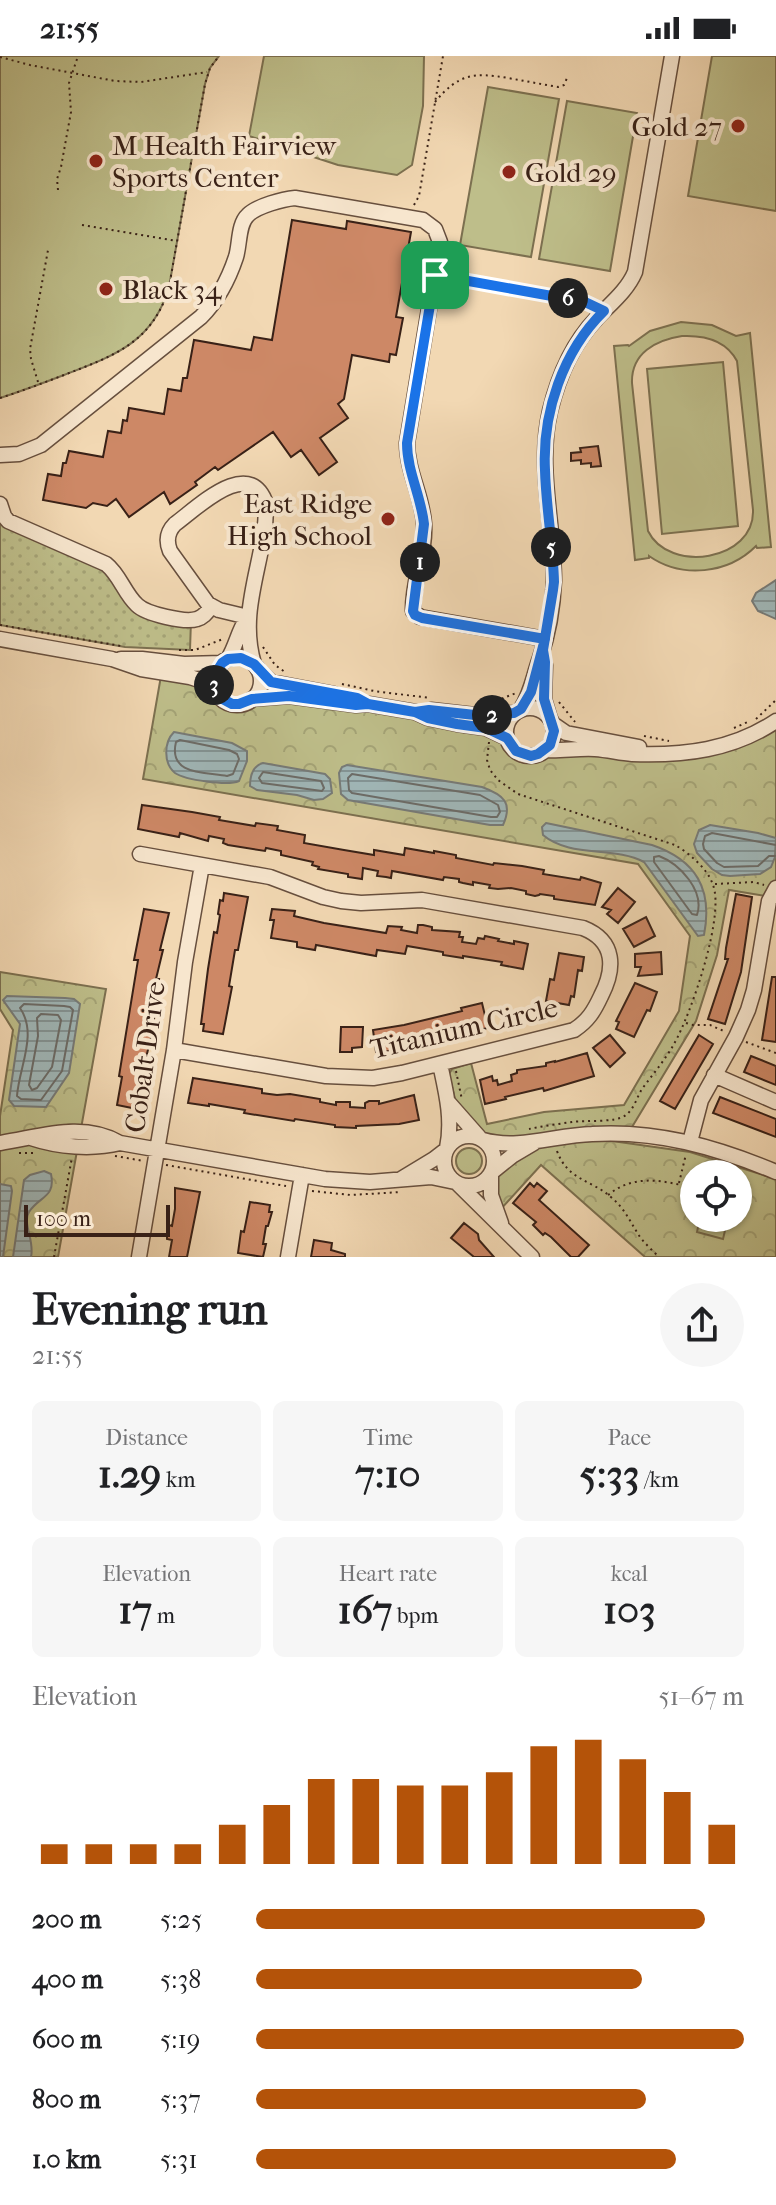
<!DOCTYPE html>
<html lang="en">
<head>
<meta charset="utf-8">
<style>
  body { margin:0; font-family:"IM FELL French Canon",serif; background:#f6f6f6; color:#202124; height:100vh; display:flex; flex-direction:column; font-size:30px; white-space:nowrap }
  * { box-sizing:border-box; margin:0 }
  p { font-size:26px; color:#757577 }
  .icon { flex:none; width:44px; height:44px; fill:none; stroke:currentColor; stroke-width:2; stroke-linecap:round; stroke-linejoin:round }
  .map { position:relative; height:1201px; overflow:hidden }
  .details { display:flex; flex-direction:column; background:#fff; flex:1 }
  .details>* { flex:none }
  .buttons { position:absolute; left:680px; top:1104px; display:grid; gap:16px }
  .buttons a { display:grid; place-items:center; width:72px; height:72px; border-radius:50%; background:#fff; box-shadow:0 2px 6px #0004; font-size:40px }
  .scale { position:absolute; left:24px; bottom:20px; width:146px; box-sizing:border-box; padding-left:8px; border:4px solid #392117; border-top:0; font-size:22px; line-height:28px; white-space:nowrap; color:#392117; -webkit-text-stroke:6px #f7e6ce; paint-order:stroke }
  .pin { position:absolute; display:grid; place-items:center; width:68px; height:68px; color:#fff; margin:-34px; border-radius:16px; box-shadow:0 4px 12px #0006 }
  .km { position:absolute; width:40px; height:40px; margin:-20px; border-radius:50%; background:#222; color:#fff; font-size:22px; line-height:40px; text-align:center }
  .round { display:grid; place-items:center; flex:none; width:84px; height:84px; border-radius:42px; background:#f6f6f6 }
  .headline { display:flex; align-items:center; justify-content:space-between; height:136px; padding:0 32px }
  h1 { font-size:44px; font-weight:700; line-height:60px }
  .stats { display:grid; grid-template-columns:repeat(3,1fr); gap:12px; height:136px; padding:8px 32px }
  .stats div { display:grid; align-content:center; border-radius:12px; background:#f6f6f6; text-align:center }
  .stats b { font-size:40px; font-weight:700 }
  .stats small { font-size:22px; font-weight:400 }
  .stats p { font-size:22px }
  .chart { height:224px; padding:16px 32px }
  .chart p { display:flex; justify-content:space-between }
  .chart svg { width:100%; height:144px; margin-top:8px; stroke:#b45309; stroke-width:6 }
  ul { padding:0 32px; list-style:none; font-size:26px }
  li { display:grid; grid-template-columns:128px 96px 1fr; align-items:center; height:60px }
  li i { height:20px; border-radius:10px; background:#b45309 }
  .status { display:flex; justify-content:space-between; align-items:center; height:56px; padding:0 40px; background:#fff; direction:ltr }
  .status svg { height:22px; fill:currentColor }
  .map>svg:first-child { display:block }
  .grass { fill:url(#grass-dots); stroke:#7c7050; stroke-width:2 }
  .park { fill:url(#park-crowns); stroke:#7c7050; stroke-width:2; fill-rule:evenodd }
  .garden { fill:#bebe8a; stroke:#7c7050; stroke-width:2; fill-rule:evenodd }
  .water { fill:url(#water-rules); stroke:#777b78; stroke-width:2 }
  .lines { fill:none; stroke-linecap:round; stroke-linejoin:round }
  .shore { stroke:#6c6c68; stroke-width:2 }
  .building { fill:#cd8866; stroke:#392117; stroke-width:2 }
  .minor-casing { stroke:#674f3e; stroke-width:17 }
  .path { stroke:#392117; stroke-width:2; stroke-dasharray:2 4; stroke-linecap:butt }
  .minor { stroke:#f7e6ce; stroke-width:14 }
  .route-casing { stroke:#fff; stroke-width:16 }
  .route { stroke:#1a73e8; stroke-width:10 }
  .poi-dot { fill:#8f2418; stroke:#f7e6ce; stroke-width:3 }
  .labels { text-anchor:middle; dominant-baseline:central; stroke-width:8; stroke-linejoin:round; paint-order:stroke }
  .poi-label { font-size:28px; fill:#392117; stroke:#f7e6ce; text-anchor:start }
  .street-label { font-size:28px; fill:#392117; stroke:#f7e6ce }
</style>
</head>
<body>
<div class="status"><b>21:55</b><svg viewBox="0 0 49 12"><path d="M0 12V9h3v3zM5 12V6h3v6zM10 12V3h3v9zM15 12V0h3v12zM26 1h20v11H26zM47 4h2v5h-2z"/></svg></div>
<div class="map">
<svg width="776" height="1201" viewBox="0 0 776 1201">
  <defs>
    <pattern id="grass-dots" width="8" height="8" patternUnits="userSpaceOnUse" patternTransform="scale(2)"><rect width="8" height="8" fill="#bebe8a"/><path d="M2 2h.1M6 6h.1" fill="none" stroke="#a4a376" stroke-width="1.8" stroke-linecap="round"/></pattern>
    <pattern id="park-crowns" width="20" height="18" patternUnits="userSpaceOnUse" patternTransform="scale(2)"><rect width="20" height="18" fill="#bebe8a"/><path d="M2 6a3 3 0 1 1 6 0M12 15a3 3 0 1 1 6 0" fill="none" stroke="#a4a376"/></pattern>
    <pattern id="water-rules" width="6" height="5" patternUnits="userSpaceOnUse" patternTransform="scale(2)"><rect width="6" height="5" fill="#a0b7b8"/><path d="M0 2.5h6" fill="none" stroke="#839495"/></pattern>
  </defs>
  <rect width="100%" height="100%" fill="#f2d8b3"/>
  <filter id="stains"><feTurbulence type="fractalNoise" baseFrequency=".0025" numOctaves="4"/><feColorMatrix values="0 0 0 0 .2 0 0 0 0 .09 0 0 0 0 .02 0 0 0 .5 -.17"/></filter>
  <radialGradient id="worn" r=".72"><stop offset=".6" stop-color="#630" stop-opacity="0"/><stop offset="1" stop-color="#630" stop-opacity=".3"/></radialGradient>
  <path class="grass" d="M0,448L4,460L106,508L133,544L191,564L190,594L125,591L0,569Z"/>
  <path class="park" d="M161,620L189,624L211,637L219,647L232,652L272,645L358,652L481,675L503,687L513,697L526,702L560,697L693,703L738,691L776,671V826L765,840L729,834L717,899L696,965L632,1071L586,1072L510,1083L485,1080L461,1056L455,1043L449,1018L452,1013L471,1007L487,1068L544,1056L624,1049L679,955L690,880L638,808L143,723Z
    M0,916L106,933L58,1201H0V1060L13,974L0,953Z
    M605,1084L690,1096L776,1123V1201H645L541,1109L500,1154L496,1146L497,1118L536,1092L564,1087ZM694,1118H738V1162H694Z"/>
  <path class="garden" d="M0,0H219L210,12L205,28L169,231C153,287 113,300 64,319C43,327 22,335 0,342Z
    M264,0H424L423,50L412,109L397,119L338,109L249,80Z
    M712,0H776V155L688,140Z
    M488,31L559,43L531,201L460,189Z
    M567,45L637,57L610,215L539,203Z
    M681,266L712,269L736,280L750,277L771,491L757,492L756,490C728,518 682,523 649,500V502L635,504L614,290L628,289L629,290L650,275ZM682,280C705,279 726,284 737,305L753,454C755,505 669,518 648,475L632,327C631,297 656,284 682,280Z
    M723,306L738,470L662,478L647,313Z
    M456 1105a13 13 0 1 1 26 0a13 13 0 1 1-26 0Z
    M700,1162H728L723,1183L697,1176Z"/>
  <path class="water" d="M776,524V563L758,555L752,545L756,537Z
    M174,676L232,687L247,695V705L239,725C228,730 185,724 175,717C163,707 164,686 174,676Z
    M263,707L325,718L330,723L332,737L323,743L314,744L297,739L257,734L250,730C250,720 252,710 263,707Z
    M347,709L482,731C504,739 513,747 503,769H490L348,744L341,738L339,717L342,711Z
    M546,767L652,789C696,804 713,833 704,879L698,880L644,806C614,790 570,802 543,779L542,771Z
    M710,769L758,777L776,782L775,801L771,811L760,818L730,820L722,819L712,813L697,797L694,788L699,774Z
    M7,940L65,942L74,943L80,948L69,1017L46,1051L14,1050L9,1044L20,968L3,944Z
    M44,1115L51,1118C56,1142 39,1140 29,1156C22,1167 35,1185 31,1201H13L24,1124L30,1119Z
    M0,1128L11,1130L12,1135L3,1201H0Z"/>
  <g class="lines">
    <path class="shore" d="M180,684L229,694L237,698L239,703L233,718L227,720C204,716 168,719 176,686Z
      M263,716L321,725L324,732L322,735L262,727L259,722Z
      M352,718L480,739L498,749L500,756L497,761H491L352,737L349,734L348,722Z
      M776,789L712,777L705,780L703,788L704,793L717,807L724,811L758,810L769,800H776
      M659,800C680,808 705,835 697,859L692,858L654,806V801Z
      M24,948L64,950L70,951L73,954L62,1015L41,1044L21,1043L17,1040C19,1011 38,978 20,952Z
      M41,958L58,959L61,964L52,1011L37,1032L32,1034L29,1029L38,980L37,962Z"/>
  </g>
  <path class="building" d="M292,164L346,173L347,165L411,176L396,261L403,262L396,299L390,298L389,306L352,299L344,343L338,348L348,362L320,382L337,406L319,419L301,394L291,401L273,376L218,414L215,411L195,426L197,429L170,448L164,436L129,461L116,443L107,450L93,447L86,452L43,444L48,418L61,420L63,407H66L69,395L103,401L108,375L121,377L123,364L127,365L129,352L164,358L168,333L181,335L183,322H187L194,284L251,294L254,281L272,284Z
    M598,390L601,410L591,411V407L581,408V404L571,405V397L581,396L580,392Z
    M142,749L192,756L220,761L219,764L255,770L256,767L278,770L277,774L305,779L304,787L344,794L374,799V794L404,799L405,792L434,797V795L456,799V802L493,809L494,807L522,810L544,814L543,818L580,824L581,821L601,827L595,849L554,843V840L540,838L539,839L535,840L526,838V835L511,832L498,833L489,832L490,829L473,826V829L463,827L459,826V823L444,821L443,824L392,815L391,822L386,821L377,820L378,815L363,812L362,823L348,821V818L318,813L319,811L312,809L313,806L281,799V795L266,792L265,795L228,789L223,787L224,783L209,780L208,785L180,777L179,781L138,773Z
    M618,832L635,846L618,867L607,858L611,854L602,851Z
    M224,837L248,841L238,894H235L229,930L232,931L223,978L203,975L204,968H201L208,913L214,876L217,877L220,859L218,858L220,844L223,845Z
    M736,838L752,841L741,916L725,968L708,963L728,903H725L726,892Z
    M144,853L169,857L160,894H163L156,923H159L157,933L155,937L153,936L150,952L155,953L153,973L144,1010L147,1011L141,1047L138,1046L137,1053L117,1049L122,1021L119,1020L138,904H134Z
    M272,853L295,855L294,860L324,867L386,877L388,870L402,871L401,874L417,877L418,869H423L432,871V874L460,876L459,881H463L462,886L476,888L478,882L484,883L485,880L499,883L498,885L514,888V885L524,887L528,888L523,913L501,909L502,906L463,900V902L443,899V896L407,890L405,898L377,894L376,900L316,889L315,894L297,891V886L271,882L274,864H270Z
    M646,861L655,880L634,891L623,873Z
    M661,896L662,918L638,920L641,911H635V898Z
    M559,897L584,901L582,915L578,914L574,941L571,940L569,949L546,945L550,923L554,924Z
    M772,921H776V986L762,984Z
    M635,927L657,936L650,955L647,954L634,981L616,973L619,966L616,965Z
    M482,947L488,972L467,976L466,970L448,974L450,980L446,982L437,984L436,982L413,989L390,992V995L376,996L373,974L404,969L462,955L461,952Z
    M341,971H363L362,991L352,992V996H340Z
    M610,979L625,997L610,1011L593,992Z
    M699,979L713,988L675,1053L660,1045Z
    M587,997L594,1020L544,1035L543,1032L505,1041L506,1043L485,1048L480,1024L492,1020L493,1025L497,1024L498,1029L512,1025L511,1019L517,1017V1014L546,1010V1007L555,1005V1006Z
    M751,1000L776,1010V1029L744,1016Z
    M193,1022L262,1033V1037L277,1039L290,1038L320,1043V1046L336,1049V1046H350V1051L365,1052V1047L369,1045H379V1048L414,1039L419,1064L399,1068L356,1070V1072L335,1071V1069L295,1063L294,1065L244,1057L245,1054L209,1048V1050L188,1047Z
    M720,1041L776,1063V1081L713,1057Z
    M530,1127L534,1131L537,1127L547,1135L539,1144L589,1189L578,1201H571L551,1181L545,1177L543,1179L533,1169L536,1166L513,1147Z
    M175,1132L200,1136L187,1201H169L172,1184L167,1183V1179L169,1169L172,1170L175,1153Z
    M250,1146L270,1149L269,1156H272L268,1170H266L263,1188H266L263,1201L238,1197L241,1175L244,1176Z
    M464,1167L478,1178L479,1184L494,1201H474L451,1182Z
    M314,1184L332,1187L331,1194L345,1198V1201H311Z"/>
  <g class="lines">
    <defs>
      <path id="minor" d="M0,399L19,398L41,389L201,261C217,245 229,222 236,201C240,188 238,168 248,159C257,150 283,143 295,142L423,164L435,173L440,186L407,387C407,415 422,439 424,467C426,497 412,526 413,555L420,561L545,583
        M0,448L4,460L8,465L106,508C120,519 124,537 137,549C146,558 185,567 197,563C204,561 207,556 211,551
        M248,561L219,554L208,548L170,495C166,485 167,476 175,468C197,452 250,399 266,448C267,502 237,552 254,608
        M0,583L112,603L141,613L190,621L205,626L215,635
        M213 625a24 24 0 1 1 48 0a24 24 0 1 1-48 0Z
        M121,603H142L184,608L222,607
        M228,603C236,590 238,576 246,564
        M545,609L544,643L550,663
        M258,614L271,626L334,638
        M252,643L289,640L356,649L368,648L415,656L428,662L457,668L486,672L507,682
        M506 676a24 24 0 1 1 48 0a24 24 0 1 1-48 0Z
        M521,653C532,635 533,621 540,602C548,579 553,550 554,525C554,467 537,412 550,355C558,322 573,287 596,263C610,248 627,235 635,216L672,0
        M431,654L475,659L514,657
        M553,668L566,677L639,691
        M545,694C562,695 578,692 595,693C608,694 620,697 632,698C684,700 733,694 776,665
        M140,798L270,821L323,841L341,845L361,847L422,844L583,872C616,885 615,913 601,940C594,955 588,965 574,974L402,1017L373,1022L326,1020L174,994
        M440,1008C446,1036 453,1063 447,1092
        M714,1019L776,1046
        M449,1047L479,1081
        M444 1105a25 25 0 1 1 50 0a25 25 0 1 1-50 0Z
        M31,1082C58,1091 92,1094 120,1087
        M483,1084C518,1094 556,1079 592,1078C657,1074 716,1091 776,1116
        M690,1086L701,1044L736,981L748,954L754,934L769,845L776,832
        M0,1087C40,1081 82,1065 120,1087L325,1123L370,1126L431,1121L455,1126
        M492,1116L512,1100L534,1087
        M491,1117V1139L501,1167
        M401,1123L434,1103L447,1093
        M458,1128L532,1201
        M139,1201L174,994L185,906L202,809
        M288,1201L302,1119"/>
    </defs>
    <use href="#minor" class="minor-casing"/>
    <path class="path" d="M0,1L30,9L115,25L141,26L207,16
      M435,46C458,18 474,16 508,22C525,25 541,28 558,31L564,29L567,22
      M58,134L57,123L61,111L71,56L69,27L78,0
      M414,149L419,140L443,0
      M82,169L177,185
      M448,221L594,249
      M38,326L31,303L30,293L48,194
      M0,342C22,335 43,327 64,319C113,300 153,287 169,231L205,28L210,12L219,0
      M0,569L121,590
      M263,591L275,609L285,616
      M179,594H195L223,583
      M342,628L374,635L430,642
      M496,645L516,637
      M559,646L575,666
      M756,663L776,644
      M734,672L750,665
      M644,680L669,685
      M489,686L487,704L490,714L498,724L518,738L675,789C689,797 708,813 713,829C725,860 691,958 674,988C665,1004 653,1018 642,1033C637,1041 634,1053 626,1059C616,1067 586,1064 572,1066C558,1068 543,1070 529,1073
      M715,828L754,826L764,829
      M686,967L693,969H710L726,976
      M746,986L776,997
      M456,1015L462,1044
      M557,1095C568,1125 591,1123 612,1142C624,1152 630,1165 638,1178C643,1186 652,1194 659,1201
      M19,1097H37
      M115,1100L144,1105
      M166,1109L286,1130
      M679,1127L686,1098
      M312,1135L351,1139L401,1136
      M608,1139C635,1117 664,1125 694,1132
      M54,1201L72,1101"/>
    <use href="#minor" class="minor"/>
  </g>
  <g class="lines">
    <defs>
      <path id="route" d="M435,219L407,387C407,415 421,440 424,468L413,555L415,559L422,562L545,583L531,636L521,653L514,657L475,659L429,654L415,656L368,648L356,649L289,640L252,643L239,648H232L219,641L215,635L214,620L222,607L228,603L241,602L254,608L271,626L357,642L368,648L415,656L428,662L457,668L486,672L507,682L516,695L531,700L538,698L550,689L554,675L544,643L545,606L543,594L553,534L554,526C553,488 546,451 545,414C542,357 563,295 604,255L585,246L435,219"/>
    </defs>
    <use href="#route" class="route-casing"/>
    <use href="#route" class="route"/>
  </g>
  <g class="poi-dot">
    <circle cx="738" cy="70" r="8"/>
    <circle cx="96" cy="105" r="8"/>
    <circle cx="509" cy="116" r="8"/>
    <circle cx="106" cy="233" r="8"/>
    <circle cx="388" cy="463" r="8"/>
  </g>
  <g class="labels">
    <g class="poi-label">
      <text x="722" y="70" text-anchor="end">Gold 27</text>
      <text x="112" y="89">M Health Fairview<tspan x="112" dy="32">Sports Center</tspan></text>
      <text x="525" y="116">Gold 29</text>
      <text x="122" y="233">Black 34</text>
      <text x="372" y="447" text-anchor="end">East Ridge<tspan x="372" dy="32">High School</tspan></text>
    </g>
    <g class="street-label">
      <text transform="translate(464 972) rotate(-13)">Titanium Circle</text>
      <text transform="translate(145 1001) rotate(-82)">Cobalt Drive</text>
    </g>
  </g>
  <rect width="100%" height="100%" filter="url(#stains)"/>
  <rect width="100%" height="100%" fill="url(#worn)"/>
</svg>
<div class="buttons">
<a><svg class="icon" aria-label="locate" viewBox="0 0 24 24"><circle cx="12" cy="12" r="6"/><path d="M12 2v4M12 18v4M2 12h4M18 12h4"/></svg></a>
</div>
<div class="scale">100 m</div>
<div class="pin" style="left:435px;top:219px;background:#1e9e55"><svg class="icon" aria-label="arrive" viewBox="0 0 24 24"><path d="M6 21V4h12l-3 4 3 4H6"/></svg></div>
<b class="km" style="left:420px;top:506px">1</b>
<b class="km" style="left:492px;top:659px">2</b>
<b class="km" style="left:214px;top:629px">3</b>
<b class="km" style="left:551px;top:491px">5</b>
<b class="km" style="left:568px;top:242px">6</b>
</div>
<section class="details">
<div class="headline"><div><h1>Evening run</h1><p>21:55</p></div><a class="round"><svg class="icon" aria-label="share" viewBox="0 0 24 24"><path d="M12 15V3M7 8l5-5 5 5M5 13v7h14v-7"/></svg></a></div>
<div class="stats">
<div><p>Distance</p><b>1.29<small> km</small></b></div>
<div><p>Time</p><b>7:10</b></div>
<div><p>Pace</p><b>5:33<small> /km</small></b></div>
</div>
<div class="stats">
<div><p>Elevation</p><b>17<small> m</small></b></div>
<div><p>Heart rate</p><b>167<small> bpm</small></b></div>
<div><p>kcal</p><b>103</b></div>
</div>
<div class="chart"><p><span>Elevation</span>51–67 m</p>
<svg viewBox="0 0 160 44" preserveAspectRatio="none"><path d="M5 44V38M15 44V38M25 44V38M35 44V38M45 44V32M55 44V26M65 44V18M75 44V18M85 44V20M95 44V20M105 44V16M115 44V8M125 44V6M135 44V12M145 44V22M155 44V32"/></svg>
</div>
<ul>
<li><b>200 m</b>5:25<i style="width:92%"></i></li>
<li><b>400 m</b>5:38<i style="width:79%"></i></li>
<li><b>600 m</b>5:19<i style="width:100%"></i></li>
<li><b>800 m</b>5:37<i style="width:80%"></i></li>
<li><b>1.0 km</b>5:31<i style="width:86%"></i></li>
</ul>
</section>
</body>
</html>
